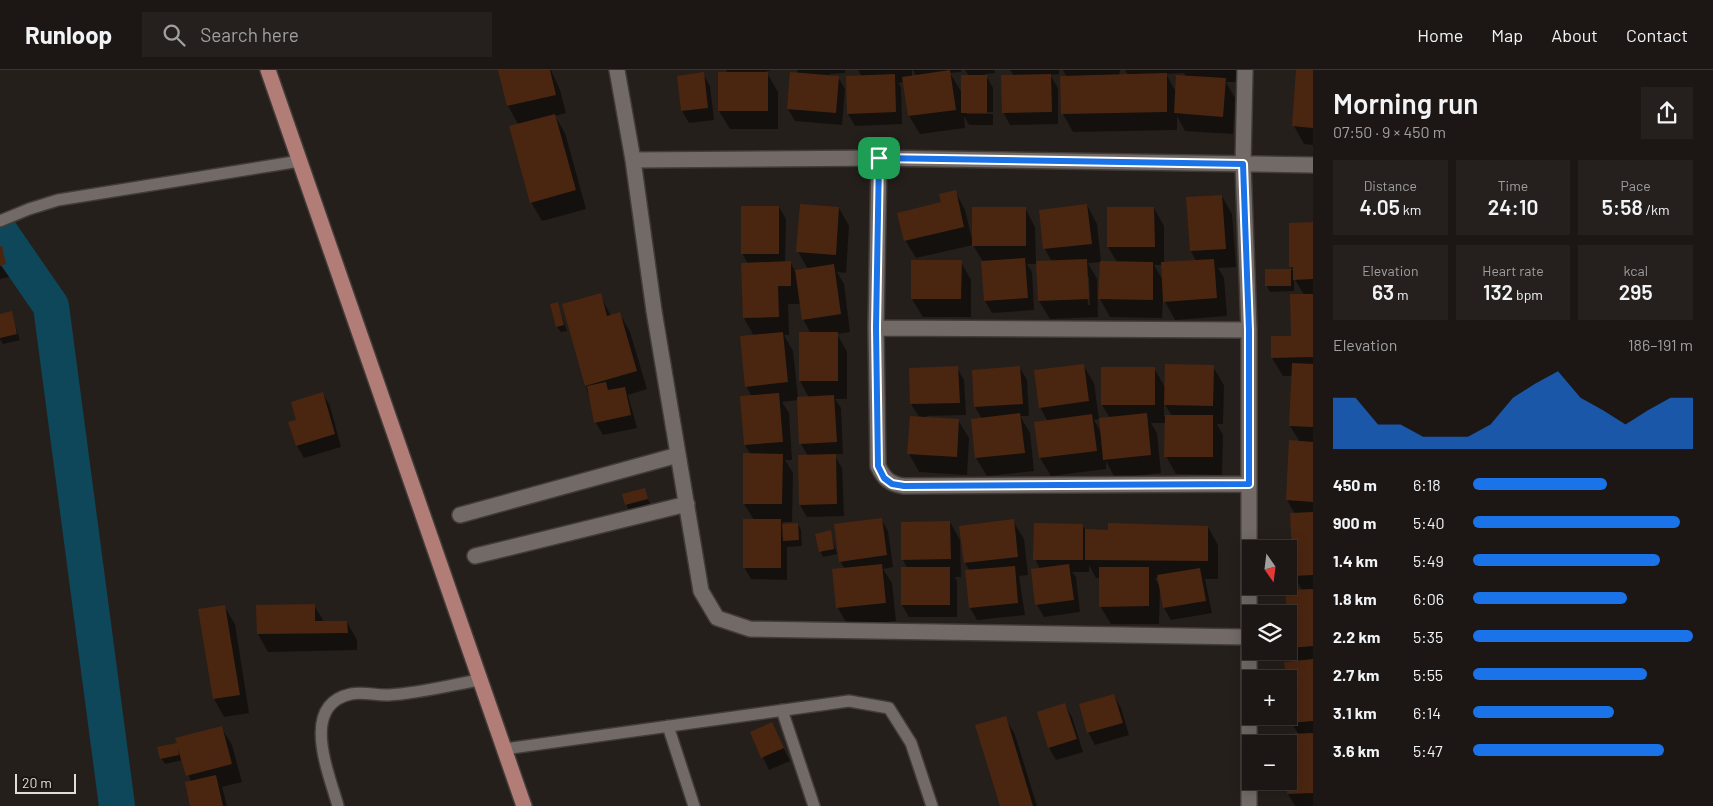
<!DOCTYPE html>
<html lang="en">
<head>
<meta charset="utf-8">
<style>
  body { margin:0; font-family:Barlow,sans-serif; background:#25201d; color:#f1f3f6; height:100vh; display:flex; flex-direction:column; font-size:19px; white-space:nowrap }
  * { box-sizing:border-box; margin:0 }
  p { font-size:16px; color:#a09fa0 }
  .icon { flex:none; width:28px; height:28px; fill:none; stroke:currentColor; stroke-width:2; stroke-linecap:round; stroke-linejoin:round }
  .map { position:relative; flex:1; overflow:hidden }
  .sheet { display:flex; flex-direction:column; background:#1c1714; width:400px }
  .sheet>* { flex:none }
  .needle { width:32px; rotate:166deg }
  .fabs { position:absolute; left:1242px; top:470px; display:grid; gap:10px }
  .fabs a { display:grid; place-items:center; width:55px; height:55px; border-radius:0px; background:#1c1714; box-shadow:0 2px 12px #0003,0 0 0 1px #3a3634; font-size:25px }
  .scale { position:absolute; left:15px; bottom:12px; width:61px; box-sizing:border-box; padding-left:5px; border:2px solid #e2dddb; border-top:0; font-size:14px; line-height:18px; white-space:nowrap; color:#e2dddb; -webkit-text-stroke:4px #1b1512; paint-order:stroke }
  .pin { position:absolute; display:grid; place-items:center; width:42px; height:42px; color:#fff; margin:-21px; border-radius:10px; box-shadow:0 2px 8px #0006 }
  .round { display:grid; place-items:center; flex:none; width:52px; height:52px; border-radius:0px; background:#25201d }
  .headline { display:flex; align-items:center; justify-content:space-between; height:85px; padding:0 20px }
  h1 { font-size:28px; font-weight:600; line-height:38px }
  .stats { display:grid; grid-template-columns:repeat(3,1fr); gap:8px; height:85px; padding:5px 20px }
  .stats div { display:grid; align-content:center; border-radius:0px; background:#25201d; text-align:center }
  .stats b { font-size:21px; font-weight:600 }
  .stats small { font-size:14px; font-weight:400 }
  .stats p { font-size:14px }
  .chart { height:140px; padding:10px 20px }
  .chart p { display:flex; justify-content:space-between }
  .chart svg { width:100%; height:90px; margin-top:5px; fill:#1a73e8; opacity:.7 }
  ul { padding:0 20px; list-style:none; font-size:16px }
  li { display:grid; grid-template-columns:80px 60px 1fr; align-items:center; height:38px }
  li i { height:12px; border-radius:6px; background:#1a73e8 }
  header { display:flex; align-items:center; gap:30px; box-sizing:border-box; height:70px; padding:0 25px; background:#1c1714; border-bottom:1px solid #3a3634 }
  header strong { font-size:24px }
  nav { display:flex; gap:28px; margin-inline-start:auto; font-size:18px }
  .search { width:350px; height:45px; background:#25201d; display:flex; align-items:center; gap:12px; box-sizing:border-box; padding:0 18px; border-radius:0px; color:#a09fa0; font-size:19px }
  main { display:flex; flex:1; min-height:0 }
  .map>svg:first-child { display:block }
  .shadow { fill:#0007; fill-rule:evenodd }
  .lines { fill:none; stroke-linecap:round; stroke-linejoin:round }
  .river { stroke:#0e475a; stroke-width:36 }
  .building { fill:#4a2611 }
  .lane-casing { stroke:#413b39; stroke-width:14 }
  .street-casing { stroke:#413b39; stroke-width:18 }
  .primary-casing { stroke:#413b39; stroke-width:18 }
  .lane { stroke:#726a66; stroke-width:11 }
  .street { stroke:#726a66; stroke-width:15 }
  .primary { stroke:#b17d76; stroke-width:15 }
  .route-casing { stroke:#fff; stroke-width:10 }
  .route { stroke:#1a73e8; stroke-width:6 }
</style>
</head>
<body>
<header>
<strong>Runloop</strong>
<div class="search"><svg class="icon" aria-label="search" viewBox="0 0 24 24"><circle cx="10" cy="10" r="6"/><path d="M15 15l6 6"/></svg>Search here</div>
<nav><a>Home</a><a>Map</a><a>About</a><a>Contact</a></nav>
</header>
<main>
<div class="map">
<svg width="1313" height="736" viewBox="0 0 1313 736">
  <rect width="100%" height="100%" fill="#251f1b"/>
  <path class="shadow" d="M500,0H551L560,20L566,43L555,46L565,63L586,139L542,151L531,132L518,54L508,36Z
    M726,0H772L758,4L767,3L778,22V59H730L719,41V4H728Z
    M797,0H845V3L828,4L838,7L845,19L842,55L795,51L788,39L791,3L799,4Z
    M858,0H912V6H916L913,0H961V2L950,3L962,23L969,6L965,0H995V3L985,4L993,18V55H969L964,46L965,58L920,64L909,46L904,12L898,13L901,17L902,54L855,56L848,44L862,7ZM967,42H993V44H967Z
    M1010,0H1059V4L1050,5L1058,18V54L1010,55L1003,42L1014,6Z
    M1063,0H1120L1119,5H1128L1125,0H1245V12H1226L1235,28L1233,64L1185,61L1177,46V60L1073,62L1063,44L1067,7ZM1184,3L1186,7L1176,22L1166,4Z
    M1297,0H1313V75L1304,74L1294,56Z
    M703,4L710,16L714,50L689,53L682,41Z
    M955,121L965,140L972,169L1025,138L1035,157L1036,193L1052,192L1045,179L1040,141L1087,135L1097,154L1101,192H1117L1108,177L1154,138L1164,156V193L1196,191L1191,181L1188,128L1222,126L1232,144L1236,197L1218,198L1224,208L1227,246L1175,250L1163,228L1162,248L1110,247L1099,227L1101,192L1088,193L1097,209L1098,247L1050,249L1039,231L1038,194H1027L1032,202L1034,240L992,243L985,231L983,192L973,175L916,188L905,170ZM1154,195H1163L1164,212ZM1086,207H1089L1090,235H1088Z
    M801,135L839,138L849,156L846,203L837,202L844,214L850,262L837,264L847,282V329H835L841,338L843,384H834L842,398L844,446L807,447L800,435L808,386L801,374L798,330L782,332L789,343L792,390H785L793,403L792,454H798L801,460L802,476L787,477V510L751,509L744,497L754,450L744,434L751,385L745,375L752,327L746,316L754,266L744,248L748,194L742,183L779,137L786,149L785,192H790L795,201L808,199L798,182ZM788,234H801L803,249L811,264H800V311L809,328H798L793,281L784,265H789ZM782,452H792V454L783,455Z
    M1313,154V736H1295L1288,724L1289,674L1299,665L1291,652L1289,609L1298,592L1290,577L1289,544L1303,521L1294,506L1295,444L1287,430L1291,371L1300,372L1290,356L1292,306H1283L1272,288L1292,267L1304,225L1294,208V221L1270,222L1267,216L1266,200H1293L1291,196Z
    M0,177L9,189L13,206L0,209Z
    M961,192L971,210V247H923L912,229Z
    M600,225L611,246L620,244L630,262L647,319L628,325L637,358L603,365L596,353L586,316Z
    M558,234L567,261L561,262L557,257Z
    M11,243L20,270L3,274L0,269V246Z
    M1083,295L1094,313L1099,349L1094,350L1102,364L1110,348L1102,335L1154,298L1166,319L1213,297L1224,315L1223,354H1217L1223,365L1222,405L1176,404L1166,386V353H1151L1157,363L1161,403L1115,408L1106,391V399L1051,406L1040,388L1035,353L1048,352L1040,337ZM1164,333L1172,346H1164Z
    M957,298L964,310L966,345L926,346V348L958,350L969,368L967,405L919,402L909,384L919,347L911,334L910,300Z
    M1020,298L1027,310L1029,346H1020L1030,363L1034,401L987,406L976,388L982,349L975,337Z
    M323,324L330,336L341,377L304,388L297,376L290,353L298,351Z
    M644,419L650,434L629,440L626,434Z
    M881,449L888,461L893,497L883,499L892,513L896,551L848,556L838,538L845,499L840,491Z
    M1013,451L1024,469L1028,505L1019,506L1025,545L977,550L970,538V501L965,493Z
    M950,452L960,470L961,507H955L957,511V547H909L902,535L907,498L903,490Z
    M1082,455L1086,461L1208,457L1218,475V509H1205L1212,543L1171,550L1164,538L1159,508H1155L1160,517L1159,554H1111L1100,536V508H1096L1089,495V502H1072L1076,507L1080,542L1044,547L1037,535L1040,499L1035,489Z
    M830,462L837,484L823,487L820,481Z
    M314,535L324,552H347L357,570V580L268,582L258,564Z
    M224,536L235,554L249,643L224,647L214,629L200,540Z
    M1114,626L1121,638L1129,665L1095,675L1088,662Z
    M1065,635L1072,647L1083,682L1056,690L1049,678L1039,643Z
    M1005,647L1015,665L1037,736H1001Z
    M771,653L790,691L769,700L751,662Z
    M221,657L232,675L242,712L222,717L227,736H191V712L183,690L165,694L161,688L176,674Z"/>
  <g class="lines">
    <path class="river" d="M0,162L51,236L117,736"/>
  </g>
  <path class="building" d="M498,0H550L556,25L507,36Z
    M950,0L956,40L908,46L902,7Z
    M1296,0H1313V58L1292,56Z
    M704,2L708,38L681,41L677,6Z
    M718,2H768V41H718Z
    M790,2L839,6L836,43L787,39Z
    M1167,3V42L1061,44L1060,6Z
    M895,4L896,42L847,44L846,6Z
    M1051,4L1052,42L1002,43L1001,5Z
    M961,5H987V43H961Z
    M1176,5L1226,8L1223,47L1174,43Z
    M555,44L576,120L530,133L509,56Z
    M956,120L964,157L904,171L897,143L941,132L939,124Z
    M1222,125L1226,179L1190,181L1186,127Z
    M800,134L839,137L836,185L796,182Z
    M1087,134L1092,174L1043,179L1039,140Z
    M741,136H779V184H741Z
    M972,137H1026V176H972Z
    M1107,137H1154L1155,177H1107Z
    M1313,152V209L1293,210V197H1289V153Z
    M0,176H2L6,194L0,196Z
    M1025,188L1028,228L984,231L981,191Z
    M1087,189L1089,229L1038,231L1036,191Z
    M1214,189L1217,228L1163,232L1161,192Z
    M911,190H962L961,229H911Z
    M791,191V216H778L779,247L743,248L741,193Z
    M1100,191L1153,192V230L1098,229Z
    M834,194L841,244L802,250L795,200Z
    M1265,199H1291V216H1265Z
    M601,223L607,246L620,242L637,301L585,316L562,234Z
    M1290,224H1313V287L1271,288V266H1291Z
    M558,232L564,255L556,257L550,234Z
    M12,241L17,264L0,268V244Z
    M783,262L788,312L745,317L740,266Z
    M799,262H838V311H799Z
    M1292,293L1313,294V357L1289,356Z
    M1084,294L1089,331L1039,338L1034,300Z
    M1165,294L1214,295L1213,336L1164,335Z
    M958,296L960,333L910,334L909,298Z
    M1020,296L1023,334L974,337L972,300Z
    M1101,297H1155V335H1101Z
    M606,312L608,320L625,317L631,345L594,353L587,316Z
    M323,322L335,364L296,376L288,352L296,350L291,332Z
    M779,323L783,372L744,375L740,326Z
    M834,325L837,372L799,374L797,327Z
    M1020,343L1025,383L975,388L971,349Z
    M1147,343L1151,385L1103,390L1099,348Z
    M1092,344L1097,381L1039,388L1034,352Z
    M1165,345H1213V387H1164Z
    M910,346L959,349L957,387L907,384Z
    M1289,370L1313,372V432L1286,430Z
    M743,383L783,384L782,434H743Z
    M836,384L837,434L799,435L798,385Z
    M645,418L648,429L625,435L622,424Z
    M1313,442V505L1293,506L1290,443Z
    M882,448L887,485L839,492L834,454Z
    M743,449H781V498H743Z
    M1014,449L1018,487L964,493L959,456Z
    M950,451L951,489L901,490V452Z
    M798,453L799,470L783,471L782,454Z
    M1034,453L1083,454V490H1033Z
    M1108,453L1208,456V491L1085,490V459L1108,460Z
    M831,460L834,479L819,482L815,464Z
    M882,494L886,533L836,538L832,499Z
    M1069,494L1074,530L1035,535L1031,499Z
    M1015,496L1018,533L969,538L965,500Z
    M901,497H950V535H901Z
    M1099,497H1149V536L1099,537Z
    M1200,498L1206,531L1163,538L1157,505Z
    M1313,519V576L1289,578V544H1287L1285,520Z
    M315,534V551H347L348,563L257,564L256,535Z
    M225,535L240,625L213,629L198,539Z
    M1313,589V651L1290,653L1289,609H1286L1284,592Z
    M1114,624L1123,653L1087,663L1079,634Z
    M1065,633L1077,669L1048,678L1037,642Z
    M1006,646L1033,736H1000L975,655Z
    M772,652L784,678L761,688L750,662Z
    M222,656L232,694L186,706L178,679L179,685L160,689L157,677L177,673L175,668Z
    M1313,663V723L1287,724L1289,674H1285V664Z
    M216,705L223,736H190L185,712Z"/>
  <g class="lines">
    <defs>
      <path id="lane" d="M0,151L29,139L58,130L300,91
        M782,640L814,736
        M668,656L694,736
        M504,679L849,631L889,638L911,673L932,736
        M338,736C329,703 299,635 351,624C364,621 376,626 389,625C416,624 452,615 479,610"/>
      <path id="street" d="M617,0L633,90L654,241L701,521L717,548L750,559L1247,567
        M1245,0L1243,94L1249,260V736
        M879,88L876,258L878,396C884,409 890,414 904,416L1249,414
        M633,90L879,88L1313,95
        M876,258L1249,260
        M460,445L678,385
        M475,486L687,434"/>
      <path id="primary" d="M268,0L524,736"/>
    </defs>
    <use href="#lane" class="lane-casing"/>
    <use href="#street" class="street-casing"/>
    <use href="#primary" class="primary-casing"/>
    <use href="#lane" class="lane"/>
    <use href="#street" class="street"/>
    <use href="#primary" class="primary"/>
  </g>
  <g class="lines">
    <defs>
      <path id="route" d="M879,88L1243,94L1249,260V414L904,416L892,414L884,408L878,396L876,258Z"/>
    </defs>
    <use href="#route" class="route-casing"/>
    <use href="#route" class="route"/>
  </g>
</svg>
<div class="fabs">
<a><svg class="needle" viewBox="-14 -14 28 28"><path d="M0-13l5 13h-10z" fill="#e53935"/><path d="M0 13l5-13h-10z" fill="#a09fa0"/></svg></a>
<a><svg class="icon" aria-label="layers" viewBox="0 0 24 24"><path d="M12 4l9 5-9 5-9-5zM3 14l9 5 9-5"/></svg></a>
<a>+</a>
<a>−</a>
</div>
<div class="scale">20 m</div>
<div class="pin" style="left:879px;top:88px;background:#1e9e55"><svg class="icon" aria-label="arrive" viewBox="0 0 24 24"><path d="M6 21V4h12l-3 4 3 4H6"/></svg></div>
</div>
<section class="sheet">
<div class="headline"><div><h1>Morning run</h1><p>07:50 · 9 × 450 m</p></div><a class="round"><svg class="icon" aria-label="share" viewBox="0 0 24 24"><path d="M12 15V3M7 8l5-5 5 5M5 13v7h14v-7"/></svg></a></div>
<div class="stats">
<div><p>Distance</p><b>4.05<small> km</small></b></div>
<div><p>Time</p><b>24:10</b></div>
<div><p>Pace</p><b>5:58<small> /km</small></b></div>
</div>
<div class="stats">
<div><p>Elevation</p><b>63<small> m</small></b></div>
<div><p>Heart rate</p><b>132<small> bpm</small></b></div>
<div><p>kcal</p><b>295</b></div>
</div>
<div class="chart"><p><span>Elevation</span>186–191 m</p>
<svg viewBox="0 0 160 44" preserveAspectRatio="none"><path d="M0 44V19L10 19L20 32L30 32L40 38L50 38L60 38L70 32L80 19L90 12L100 6L110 19L120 25L130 32L140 25L150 19L160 19V44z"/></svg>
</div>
<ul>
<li><b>450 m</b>6:18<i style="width:61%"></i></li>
<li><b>900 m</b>5:40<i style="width:94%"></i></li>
<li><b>1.4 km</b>5:49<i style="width:85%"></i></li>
<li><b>1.8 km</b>6:06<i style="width:70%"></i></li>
<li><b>2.2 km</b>5:35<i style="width:100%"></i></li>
<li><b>2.7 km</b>5:55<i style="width:79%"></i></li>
<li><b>3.1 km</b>6:14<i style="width:64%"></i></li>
<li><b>3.6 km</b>5:47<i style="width:87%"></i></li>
</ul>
</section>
</main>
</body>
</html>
